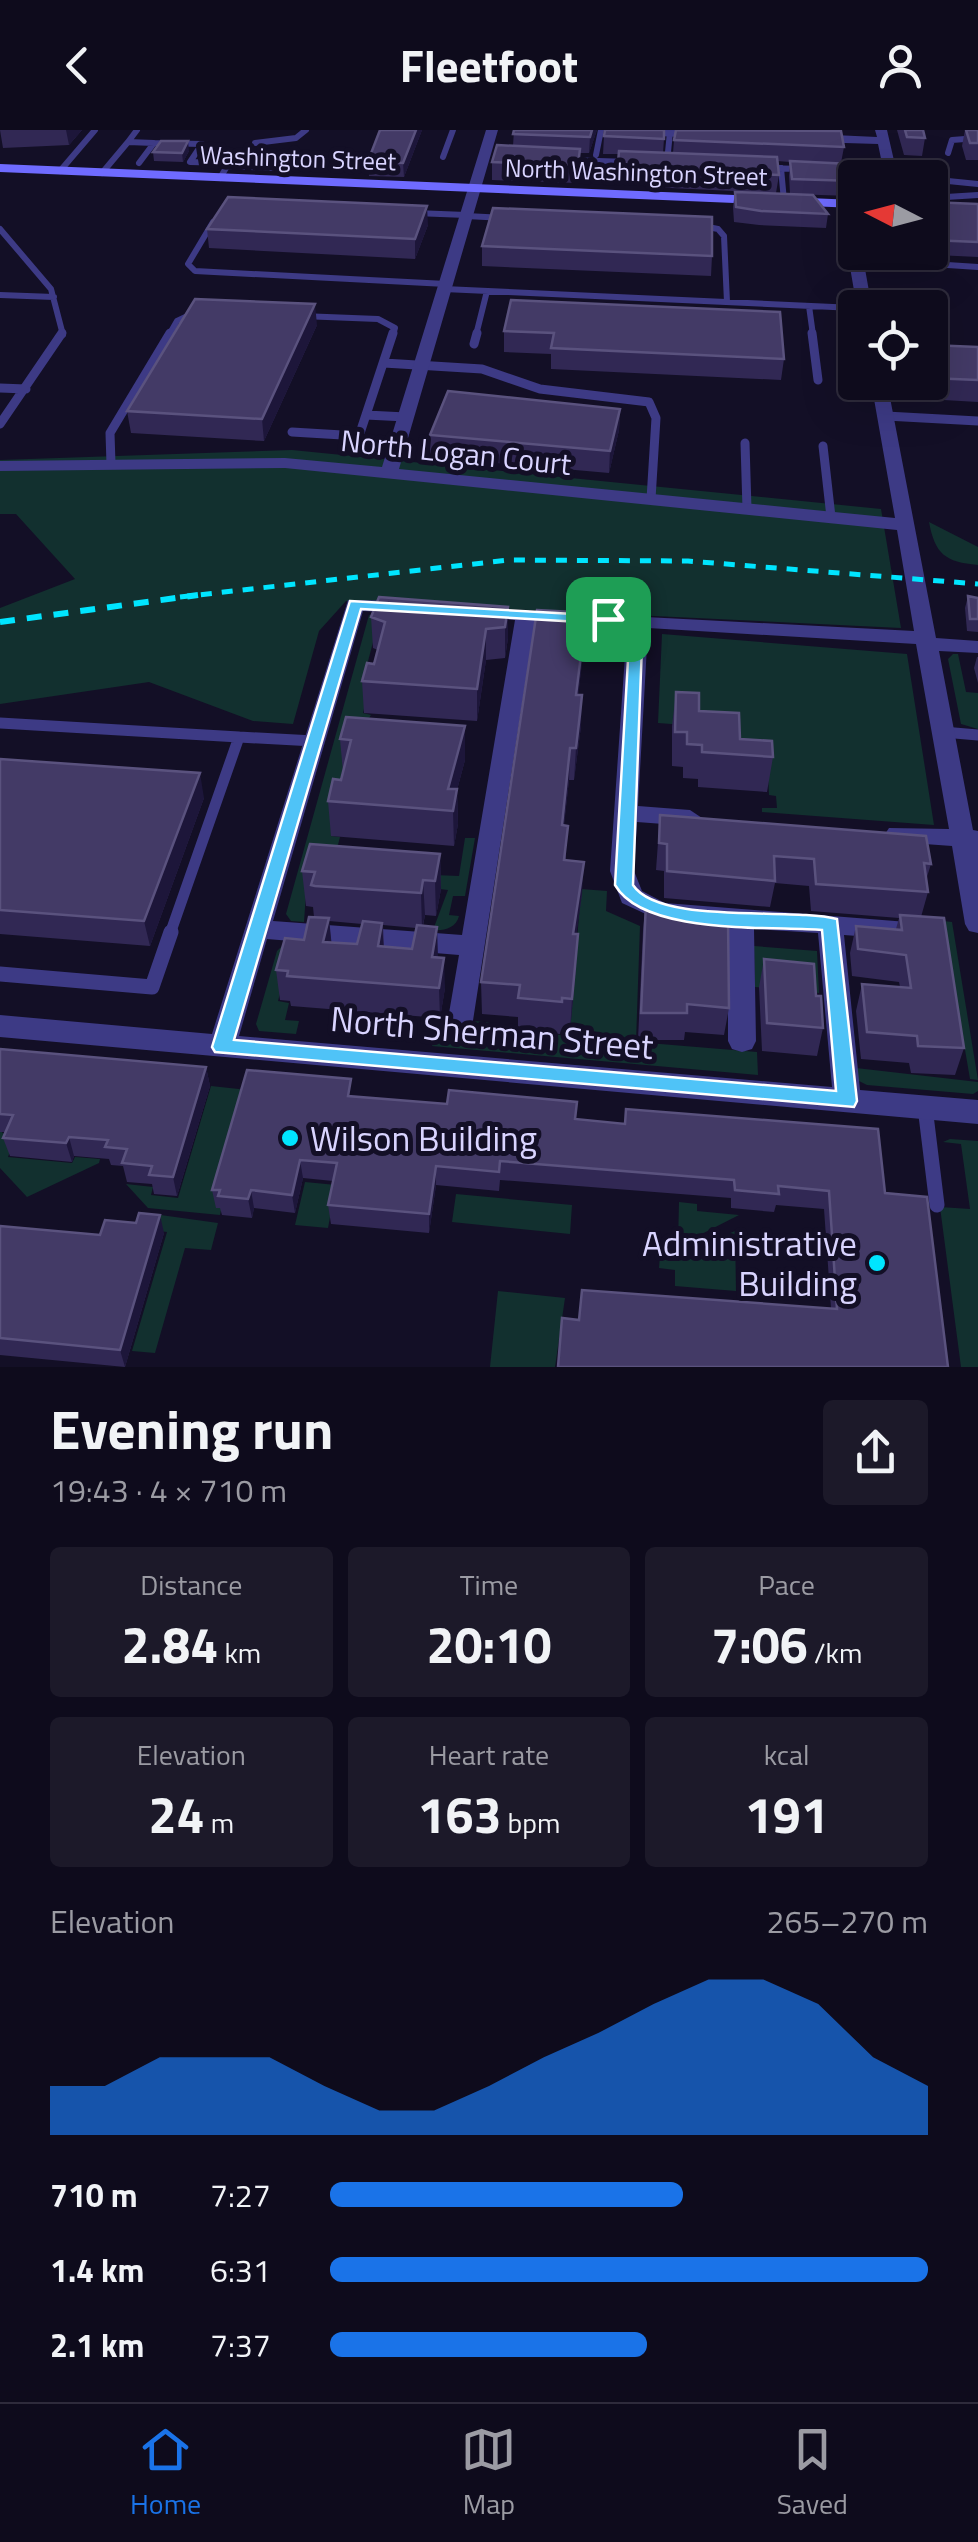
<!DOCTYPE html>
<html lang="en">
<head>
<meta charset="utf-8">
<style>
  body { margin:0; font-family:"Titillium Web",sans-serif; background:#1c1929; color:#f1f3f6; height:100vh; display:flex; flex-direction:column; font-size:38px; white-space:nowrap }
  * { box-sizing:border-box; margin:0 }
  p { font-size:32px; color:#9b9ba3 }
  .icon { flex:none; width:55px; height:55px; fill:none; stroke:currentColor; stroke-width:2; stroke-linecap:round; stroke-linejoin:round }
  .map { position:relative; height:1237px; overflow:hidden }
  .sheet { display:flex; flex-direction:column; background:#0e0b1c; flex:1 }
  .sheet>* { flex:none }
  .needle { width:65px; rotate:276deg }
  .controls { position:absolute; left:838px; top:30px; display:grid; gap:20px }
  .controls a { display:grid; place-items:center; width:110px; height:110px; border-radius:10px; background:#0e0b1c; box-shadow:0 10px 40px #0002,0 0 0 2px #2e2b3b; font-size:50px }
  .pin { position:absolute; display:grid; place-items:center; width:85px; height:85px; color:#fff; margin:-42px; border-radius:20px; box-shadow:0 5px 15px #0006 }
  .round { display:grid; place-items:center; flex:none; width:105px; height:105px; border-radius:10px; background:#1c1929 }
  .summary { display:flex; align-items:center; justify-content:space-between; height:170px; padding:0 50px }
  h1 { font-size:55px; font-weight:700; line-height:75px }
  .metrics { display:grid; grid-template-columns:repeat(3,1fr); gap:15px; height:170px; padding:10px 50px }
  .metrics div { display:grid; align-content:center; border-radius:10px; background:#1c1929; text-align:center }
  .metrics b { font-size:50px; font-weight:700 }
  .metrics small { font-size:28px; font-weight:400 }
  .metrics p { font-size:28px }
  .chart { height:280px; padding:20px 50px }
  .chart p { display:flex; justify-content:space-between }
  .chart svg { width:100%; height:180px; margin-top:10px; fill:#1a73e8; opacity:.7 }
  ul { padding:0 50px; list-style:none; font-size:32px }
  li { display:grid; grid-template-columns:160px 120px 1fr; align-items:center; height:75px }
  li i { height:25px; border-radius:12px; background:#1a73e8 }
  header { display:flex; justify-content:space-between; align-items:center; height:130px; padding:0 50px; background:#0e0b1c; font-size:45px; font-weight:700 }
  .menu { display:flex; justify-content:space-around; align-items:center; height:140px; border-top:2px solid #2e2b3b; background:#0e0b1c; font-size:28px; color:#9b9ba3 }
  .menu a { display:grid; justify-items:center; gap:5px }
  .menu .current { color:#1a73e8 }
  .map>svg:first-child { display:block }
  .green { fill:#12302f }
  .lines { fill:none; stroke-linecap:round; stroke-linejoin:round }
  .lane-far3 { stroke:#3d3a85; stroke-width:6 }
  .lane-far2 { stroke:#3d3a85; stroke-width:9 }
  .lane-far1 { stroke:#3d3a85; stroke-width:11 }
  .lane { stroke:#3d3a85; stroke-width:15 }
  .street { fill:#3d3a85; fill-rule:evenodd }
  .secondary { fill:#6f6bff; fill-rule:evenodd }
  .rail-far1 { stroke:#00e5ff; stroke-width:5; stroke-dasharray:11 10; stroke-linecap:butt }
  .rail { stroke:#00e5ff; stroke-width:6; stroke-dasharray:15 12; stroke-linecap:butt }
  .wall { fill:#312854; fill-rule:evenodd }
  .shaded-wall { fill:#1d163a }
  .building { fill:#433a66; stroke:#5a527e; stroke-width:2.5 }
  .route { fill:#4fc3f7; stroke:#fff; stroke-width:2.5; fill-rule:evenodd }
  .poi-dot { fill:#00e5ff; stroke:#130f26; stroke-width:4 }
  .labels { text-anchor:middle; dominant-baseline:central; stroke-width:10; stroke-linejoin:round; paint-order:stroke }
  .far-street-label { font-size:25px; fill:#d9d4ff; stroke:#130f26 }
  .street-label { font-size:30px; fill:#d9d4ff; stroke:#130f26 }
  .near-street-label { font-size:35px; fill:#d9d4ff; stroke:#130f26 }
  .near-poi-label { font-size:35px; fill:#d9d4ff; stroke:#130f26; text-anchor:start }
</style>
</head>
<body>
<header><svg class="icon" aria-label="back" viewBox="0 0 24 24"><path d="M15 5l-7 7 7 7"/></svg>Fleetfoot<svg class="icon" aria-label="person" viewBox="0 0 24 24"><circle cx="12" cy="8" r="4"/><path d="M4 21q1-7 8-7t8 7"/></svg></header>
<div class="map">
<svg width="978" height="1237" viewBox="0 0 978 1237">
  <rect width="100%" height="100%" fill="#130f26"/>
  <path class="green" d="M292,320L881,379L901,498L346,471L319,501L293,594L253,591L149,552L0,574V478L75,449L16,384H0V330Z
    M929,392L978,417V435C945,432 935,424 929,392Z
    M369,485L392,487L377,497L362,554L370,555L363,583L371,585L348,620L335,670L340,671L331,706L340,707L332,738L307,748L304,792L291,791L286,784Z
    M662,504L907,524L934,695L762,682V678H777L776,666L769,665L768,644L698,596L658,593Z
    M953,524H958L966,562L978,563V599L961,594L948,529Z
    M465,708H475L465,766H453L449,785L459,786C456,798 444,801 433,800L448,760L432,758L434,745L459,746Z
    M581,759L607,761L606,781L640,796L636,912L757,922L758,945L432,916L435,901H440L441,895L473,897L474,891L505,894V900L561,905L570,902Z
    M943,791L952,792L978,950L970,949Z
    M286,812L287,837L278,871L289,873L285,890L299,891L296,904L259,901L256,894L277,821Z
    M754,816L817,821L819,863L755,857Z
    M856,938L978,952V961L973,964L867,955L857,950Z
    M211,956L248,960L220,1085L148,1078L126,1054L153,1057L151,1065L178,1068Z
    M0,988L7,990L2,1003L16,1005L8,1027L72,1033L75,1027L100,1029L99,1033L27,1067L0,1038Z
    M950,1009L978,1011V1237H961L940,1077L970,1079L961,1014L943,1012Z
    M305,1052L336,1055L328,1098L295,1095Z
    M456,1064L572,1075L570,1104L452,1092Z
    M679,1072L697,1074V1081L739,1085L678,1116Z
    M139,1082L218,1093L211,1120L185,1118L155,1223L132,1221L167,1102L134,1098Z
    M735,1101L736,1161L675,1156V1140L659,1138L660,1124L678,1125Z
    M498,1161L565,1168L555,1237H490Z"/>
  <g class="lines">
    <path class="lane-far3" d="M128,12L137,0
      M255,13L296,8L306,0
      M668,22L670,2
      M948,23L952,10L978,8
      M596,25L601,0
      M443,27L453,0
      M568,30L629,32
      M139,33L154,13L202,14L190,32L229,33L220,48
      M227,36L277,38
      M763,38L804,39
      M781,38L784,71
      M838,40L891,43
      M60,41L95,0
      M102,43L128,12L154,13
      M938,50L978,54
      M930,68L978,65
      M415,83L466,85
      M466,86L505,88
      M213,92L188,134L195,141L446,154
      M698,95L718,99L724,106L727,172
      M0,99L51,159L63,205
      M856,129L978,137
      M444,159L855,178
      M0,165L54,167
      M809,176L813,205
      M301,186L378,189L395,198L393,205
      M169,205L177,191L198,181
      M476,205L487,161"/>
    <path class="lane-far2" d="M812,203L818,250
      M474,214L477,203
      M384,233L482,239L540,259L649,272L656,288L651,369
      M0,258L26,259
      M366,285L406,287
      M886,286L978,291
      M0,294L62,203
      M292,302L359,306L393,203
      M745,313L747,379
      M823,316L831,387
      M111,334L110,303L170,203"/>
    <path class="lane-far1" d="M0,593L239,607
      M943,602L978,605
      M170,804L239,607L314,611"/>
    <path class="lane" d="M0,844L152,857L171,802
      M925,977L937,1075"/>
    <path class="street" d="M486,0H498L399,339L895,388L871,252H887L936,508L978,511V523L939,521L973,700L978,701V803L969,801L965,794L952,716L897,712L889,710L885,704L889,698L949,699L916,514L648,498L638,676L690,680L702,688L690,696L637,692L634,741L642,761L665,773L933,794L937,801L933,808L924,811L844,805L860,960L978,970V994L0,907V885L212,904L348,470L405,471L415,477L405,483L363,481L273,791L462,805L515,490L475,486L472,482L475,478L914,501L897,400L285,338L0,341V331L285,328L382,337ZM535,491L627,497L610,741L622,773L661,791L728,797V911L732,919L742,922L752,919L756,911L754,799L818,803L832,957L239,906L267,809L459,825L448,889L452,897L462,900L472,897Z
      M603,0H696L711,4L705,8L609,4Z
      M875,0H887L898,48H885L878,14L812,12L806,8L812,4L877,7Z
      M846,69L853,73L855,122H862L872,178H857L839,73Z"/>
    <path class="secondary" d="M0,34L855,70V78L0,42Z"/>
    <path class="rail-far1" d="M180,467L509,430L688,431L978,454"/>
    <path class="rail" d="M0,492L198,465"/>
  </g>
  <path class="wall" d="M0,0H82L69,15L3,18Z
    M380,0H422L404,47L369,46L368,31Z
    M514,0H597L589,23H580L577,53L492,50V32L513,16Z
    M897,0H923L925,8L922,26L904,25Z
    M965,0H978V30H966L962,16Z
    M604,6L664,9L663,23H673L674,10L844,17L841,33L854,51L851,66L790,64L789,46L790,32L777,31L779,45L776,63L671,58L617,51L619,24H603Z
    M189,21L183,32L154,31L153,22Z
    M735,62L828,84L826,98L759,95L734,92L733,77Z
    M930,72L978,74V127L894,123L930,122Z
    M428,95L415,129L209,118L207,99Z
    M482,116L712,126L711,146L482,136Z
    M511,170L784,229L781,250L551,239V224L504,222V201Z
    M317,195L264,311L131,303L127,281Z
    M930,215L978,217V272L909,268L905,252H930Z
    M620,279L619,300L609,343L430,327V305Z
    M968,466L978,468V502L967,501L965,478Z
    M508,477V508L505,528L486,530L477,591L364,583L362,551L374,534L378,520L373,518L371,487Z
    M537,480L591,483L587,532H582L578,565L581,596L574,650H569L564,695L566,730L582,764L576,804V836L570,901L561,900L560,904L518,900V887L482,884L481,852Z
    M977,527H978V553L974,538Z
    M676,562L740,609L773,627L767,662L698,657V649L683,648V637L672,636V596Z
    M346,587L465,630L457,660L458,694L454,716L331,706L328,671L341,650L343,642L340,609Z
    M0,629L204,668L150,816L0,804Z
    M660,685L931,734L926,750L928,762L921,787L964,918L955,945L911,943L909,933L861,929L856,881L862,854L900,857L899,852L852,846L850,823L856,796L896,799L899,788L811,781L809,756L775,753L770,777L664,768V741L656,740Z
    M440,724L441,759L436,786L425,785L423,796L438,827L445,858L440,888L291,876L290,871L280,870L276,840L304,810L314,787L313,777L306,776L302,741ZM329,791L362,794L357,814L331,812ZM383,795L416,798L412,819L384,817Z
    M646,772L688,787L729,878L724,905L685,902L684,910H638L643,800Z
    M764,829L816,866L823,898L817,926L762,921L759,857Z
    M0,919L206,937L210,956L177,1066L154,1064L152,1054L127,1052L123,1036L111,1035L109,1029L74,1026L72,1032L10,1026L3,1008L6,1002H0Z
    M353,967L575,989L885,1063L948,1237L579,1190L831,1178L824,1079L776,1075L774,1082L731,1078V1068L500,1050L499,1061L436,1055L429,1103L331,1094L328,1075L333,1051L303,1048L295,1083L254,1078L252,1088L222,1085L220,1078H216L212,1060Z
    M0,1096L100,1105L164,1103L125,1237L0,1225Z"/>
  <path class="shaded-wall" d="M66,0H82L69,15Z
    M416,0H422L404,47L403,33Z
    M592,0H597L589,23L590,7Z
    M188,11L189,21L183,32L182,23Z
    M427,76L428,95L415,129V109Z
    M315,174L317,195L264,311L262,289Z
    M620,279L619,300L609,343L610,321Z
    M508,477V508L505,528V497Z
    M486,499V530L477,591V559Z
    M584,501L582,532L575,596L576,565Z
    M582,565L581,596L574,650L576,618Z
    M465,596V630L457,660L458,694L454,716L453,681L448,659Z
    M570,618L569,650L560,727L562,695Z
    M200,643L204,668L150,816L144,791Z
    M440,724L441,759L436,786L435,751Z
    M584,732L582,764L572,836L573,804Z
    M423,750L425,785L422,798L421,763Z
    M329,788L332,818L323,812Z
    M382,793L384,823L378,816Z
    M437,797L438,827H432Z
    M578,804L576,836L570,901L572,869Z
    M444,828L445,858L440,888L439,858Z
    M206,937L210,956L177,1066L173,1047Z
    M69,1007L74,1026L72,1032L66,1013Z
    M300,1030L303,1048L295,1083L292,1065Z
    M436,1036V1055L429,1103V1084Z
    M251,1060L254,1078L252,1088L248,1069Z
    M160,1085L164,1103L125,1237L120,1220Z"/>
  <path class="building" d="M380,0H416L403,33L368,31Z
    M514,0H592L590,7L513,4Z
    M605,0H664V9L604,6Z
    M676,0L841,1L844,17L674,10Z
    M905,0H923L925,8L907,7Z
    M966,0H978V13H970Z
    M161,11H188L182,23L153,22Z
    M497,15L580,19L578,35L492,32Z
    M619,21L777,27L779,45L673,40L618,33Z
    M790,31L850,34L854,51L792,49Z
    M735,62L813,65L828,84L761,81L736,77Z
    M228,67L427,76L415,109L207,99Z
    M930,72L978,74V112L930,110V84H932Z
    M493,78L712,87V126L482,116Z
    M195,169L315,174L262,289L127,281Z
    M511,170L780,182L784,229L551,218L554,203L504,201Z
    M930,215L978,217V250L930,248Z
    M448,261L620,279L610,321L430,305Z
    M968,466L978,468V489H970Z
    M379,467L508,477L505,497L486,499L477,559L362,551L367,533L374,534L385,492L371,487Z
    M537,480L591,483L589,501H584L576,565H582L580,584L576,618H570L562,695L568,696L564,730L584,732L573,804H578L572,869L562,868V872L518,868L520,855L481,852Z
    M676,562L699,563V581L739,583L740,609L772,611L773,627L702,622V615L687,614V602H675Z
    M346,587L465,596L448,659H457L453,681L328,671L333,649L341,650L351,610L340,609Z
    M0,629L200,643L144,791L0,780Z
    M660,685L926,706L931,734L924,733L928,762L816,754L814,729L774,726L775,751L667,741V714L659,713Z
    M310,714L440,724L435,751L423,750L421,763L315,756L311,755L315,742L302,741Z
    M646,772L688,780V787L728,790L729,878L687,874V883H641Z
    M900,785L944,788L964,918L918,916L917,906L867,902L862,854L911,858L906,825L858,819L856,796L902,800Z
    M309,787L329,788L323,812L357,814L363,791L382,793L378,816L412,819L417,795L437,797L432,827L444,828L439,858L287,846L288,841L276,840L285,808L304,810Z
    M764,829L814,834L816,866H821L823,898L767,893Z
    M0,919L206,937L173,1047L149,1045L152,1036L122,1033L127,1019L105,1017L108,1010L69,1007L66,1013L3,1008L13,985L0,984Z
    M247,940L351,949L348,966L447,974L449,960L577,972L575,989L625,994L626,979L878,999L885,1063L927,1067L948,1237H558L562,1188L579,1190L582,1160L837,1179L829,1061L778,1056L779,1064L735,1060L734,1050L500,1031L499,1042L436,1036L429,1084L328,1075L337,1033L300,1030L292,1065L251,1060L248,1069L218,1066L220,1060H212Z
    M139,1083L160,1085L120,1220L0,1208V1096L100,1105L105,1090L136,1093Z"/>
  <path class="route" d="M350,471L643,488L633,755C659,795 790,777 837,789L857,971L854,977L215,922L212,917ZM361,479L630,495L615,755C644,805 767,796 822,800L836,961L234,910Z"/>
  <g class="poi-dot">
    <circle cx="290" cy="1008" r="10"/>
    <circle cx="877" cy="1133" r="10"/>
  </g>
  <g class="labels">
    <g class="far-street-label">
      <text transform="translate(298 28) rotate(2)">Washington Street</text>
      <text transform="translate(636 42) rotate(2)">North Washington Street</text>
    </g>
    <g class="street-label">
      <text transform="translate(456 322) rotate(6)">North Logan Court</text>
    </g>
    <g class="near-street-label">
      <text transform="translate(492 902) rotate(5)">North Sherman Street</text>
    </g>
    <g class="near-poi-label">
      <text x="310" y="1008">Wilson Building</text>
      <text x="857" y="1113" text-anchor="end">Administrative<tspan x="857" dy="40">Building</tspan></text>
    </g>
  </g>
</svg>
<div class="controls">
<a><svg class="needle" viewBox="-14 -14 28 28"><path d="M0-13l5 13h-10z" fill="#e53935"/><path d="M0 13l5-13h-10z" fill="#9b9ba3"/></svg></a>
<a><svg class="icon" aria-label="locate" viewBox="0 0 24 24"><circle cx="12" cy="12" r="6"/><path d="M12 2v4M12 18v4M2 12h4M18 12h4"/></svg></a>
</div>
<div class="pin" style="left:608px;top:489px;background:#1e9e55"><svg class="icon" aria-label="arrive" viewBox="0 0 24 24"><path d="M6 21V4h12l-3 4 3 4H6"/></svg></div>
</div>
<section class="sheet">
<div class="summary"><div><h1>Evening run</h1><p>19:43 · 4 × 710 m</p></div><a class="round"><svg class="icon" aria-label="share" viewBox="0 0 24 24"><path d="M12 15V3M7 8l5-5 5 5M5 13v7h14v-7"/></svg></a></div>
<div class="metrics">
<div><p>Distance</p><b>2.84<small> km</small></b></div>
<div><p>Time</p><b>20:10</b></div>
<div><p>Pace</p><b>7:06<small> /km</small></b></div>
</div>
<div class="metrics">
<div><p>Elevation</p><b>24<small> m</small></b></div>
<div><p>Heart rate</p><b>163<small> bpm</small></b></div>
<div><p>kcal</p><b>191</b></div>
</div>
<div class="chart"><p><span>Elevation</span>265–270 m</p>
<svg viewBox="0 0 160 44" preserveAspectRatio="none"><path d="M0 44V32L10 32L20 25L30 25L40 25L50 32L60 38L70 38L80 32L90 25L100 19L110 12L120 6L130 6L140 12L150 25L160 32V44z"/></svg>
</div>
<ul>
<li><b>710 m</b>7:27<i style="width:59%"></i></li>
<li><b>1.4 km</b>6:31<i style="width:100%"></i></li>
<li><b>2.1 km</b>7:37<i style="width:53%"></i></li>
</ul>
</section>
<nav class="menu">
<a class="current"><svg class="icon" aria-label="home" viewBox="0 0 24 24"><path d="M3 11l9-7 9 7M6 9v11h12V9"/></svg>Home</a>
<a><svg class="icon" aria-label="map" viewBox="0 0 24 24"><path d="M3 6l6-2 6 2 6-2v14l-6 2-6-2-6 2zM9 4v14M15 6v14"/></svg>Map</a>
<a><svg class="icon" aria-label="saved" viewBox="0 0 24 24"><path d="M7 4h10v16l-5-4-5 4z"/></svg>Saved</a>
</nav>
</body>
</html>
